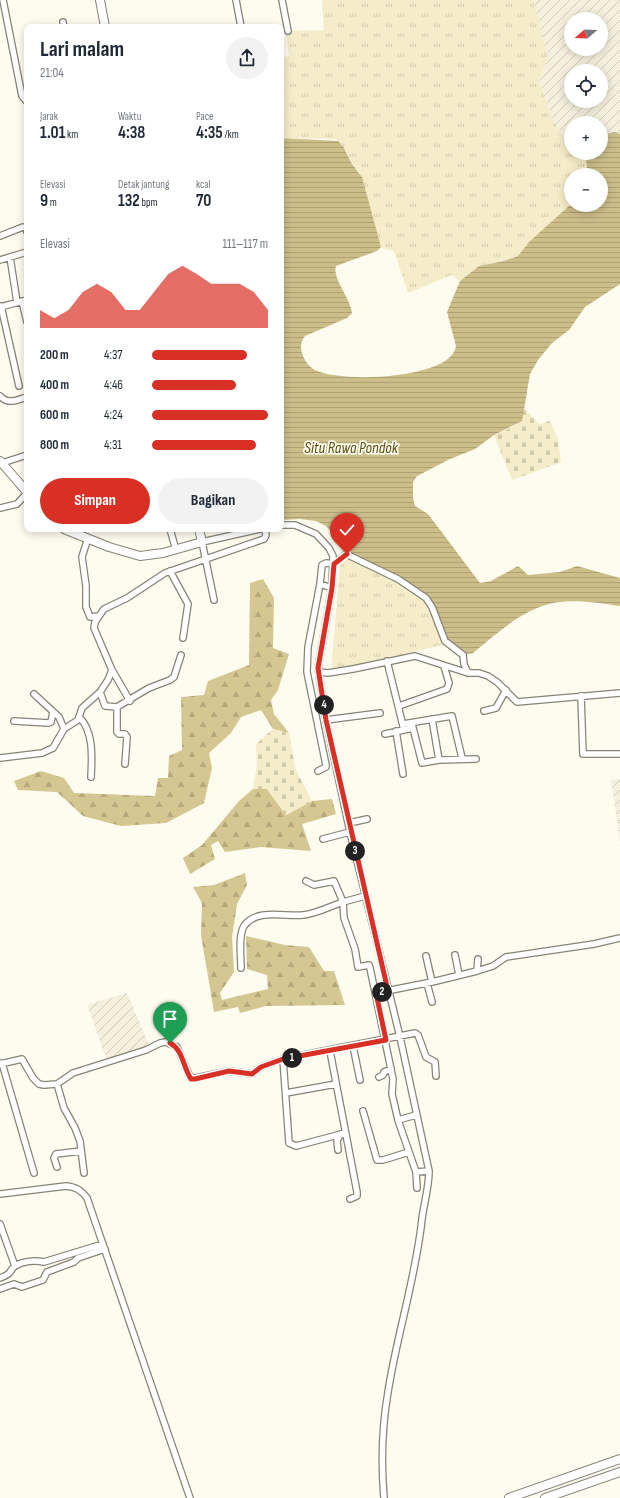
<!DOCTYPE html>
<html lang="id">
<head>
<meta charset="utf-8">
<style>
  body { margin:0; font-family:"Sofia Sans Condensed",sans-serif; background:#f2f2f3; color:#1f2937; height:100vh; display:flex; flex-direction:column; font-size:15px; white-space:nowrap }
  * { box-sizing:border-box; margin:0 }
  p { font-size:13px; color:#747a83 }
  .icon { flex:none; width:22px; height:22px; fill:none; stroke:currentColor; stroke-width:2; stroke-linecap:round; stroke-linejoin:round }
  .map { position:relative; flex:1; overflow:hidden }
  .sheet { position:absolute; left:24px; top:24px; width:260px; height:508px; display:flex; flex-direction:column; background:#fff; border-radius:8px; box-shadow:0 2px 10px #0003 }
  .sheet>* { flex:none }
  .needle { width:26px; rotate:251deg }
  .tools { position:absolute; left:564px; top:12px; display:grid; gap:8px }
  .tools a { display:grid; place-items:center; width:44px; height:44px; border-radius:50%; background:#fff; box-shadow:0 2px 10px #0003; font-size:20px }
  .pin { position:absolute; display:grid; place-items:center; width:34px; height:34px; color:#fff; margin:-41px -17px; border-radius:50% 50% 50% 0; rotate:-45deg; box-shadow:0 0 4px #0007 }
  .pin .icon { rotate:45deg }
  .km { position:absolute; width:20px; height:20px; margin:-10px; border-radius:50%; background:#222; color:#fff; font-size:11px; line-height:20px; text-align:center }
  .round { display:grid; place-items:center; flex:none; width:42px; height:42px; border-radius:21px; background:#f2f2f3 }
  .summary { display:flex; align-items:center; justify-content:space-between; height:68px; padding:0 16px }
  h1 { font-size:22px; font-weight:700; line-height:30px }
  .metrics { display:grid; grid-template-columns:repeat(3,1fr); gap:6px; height:68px; padding:4px 16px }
  .metrics div { display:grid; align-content:center }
  .metrics b { font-size:17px; font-weight:700 }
  .metrics small { font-size:11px; font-weight:400 }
  .metrics p { font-size:11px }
  .chart { height:112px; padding:8px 16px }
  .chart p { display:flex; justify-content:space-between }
  .chart svg { width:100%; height:72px; margin-top:4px; fill:#d93025; opacity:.7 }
  .primary-button { display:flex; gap:8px; margin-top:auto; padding:8px 16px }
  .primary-button a { flex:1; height:46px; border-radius:24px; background:#d93025; color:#fff; font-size:16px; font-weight:700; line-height:46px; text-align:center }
  .primary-button a+a { background:#f2f2f3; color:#1f2937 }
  ul { padding:0 16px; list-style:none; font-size:13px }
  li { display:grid; grid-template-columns:64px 48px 1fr; align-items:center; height:30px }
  li i { height:10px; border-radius:5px; background:#d93025 }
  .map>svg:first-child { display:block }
  .industrial { fill:url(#industrial-furrows); fill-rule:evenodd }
  .grass { fill:url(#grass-tufts) }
  .forest { fill:url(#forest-firs) }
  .cemetery { fill:url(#cemetery-stones) }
  .water { fill:url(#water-rules) }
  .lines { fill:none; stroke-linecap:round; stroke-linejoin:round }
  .street-casing { stroke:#868378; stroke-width:8 }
  .secondary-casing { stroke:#868378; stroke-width:10 }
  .street { stroke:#fff; stroke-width:5.5 }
  .secondary { stroke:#fff; stroke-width:8 }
  .route-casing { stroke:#fff; stroke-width:8 }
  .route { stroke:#d93025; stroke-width:5 }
  .labels { text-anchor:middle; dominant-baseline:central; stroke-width:3.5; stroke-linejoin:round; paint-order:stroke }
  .water-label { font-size:16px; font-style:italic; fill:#5e4f10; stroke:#fefbef }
</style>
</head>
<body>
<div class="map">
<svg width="620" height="1498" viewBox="0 0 620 1498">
  <defs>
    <pattern id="industrial-furrows" width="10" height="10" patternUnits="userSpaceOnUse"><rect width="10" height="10" fill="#f5f0dd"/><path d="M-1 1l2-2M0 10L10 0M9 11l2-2" fill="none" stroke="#d1cdbd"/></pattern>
    <pattern id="grass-tufts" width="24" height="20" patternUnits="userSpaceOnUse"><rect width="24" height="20" fill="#f5ecc9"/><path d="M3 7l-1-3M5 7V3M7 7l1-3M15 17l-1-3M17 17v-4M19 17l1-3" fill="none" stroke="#d1caac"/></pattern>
    <pattern id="forest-firs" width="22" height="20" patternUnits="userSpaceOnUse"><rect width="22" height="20" fill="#d5c792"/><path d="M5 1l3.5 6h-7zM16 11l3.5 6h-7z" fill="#b6aa7d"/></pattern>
    <pattern id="cemetery-stones" width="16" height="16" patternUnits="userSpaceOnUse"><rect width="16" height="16" fill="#f5ecc9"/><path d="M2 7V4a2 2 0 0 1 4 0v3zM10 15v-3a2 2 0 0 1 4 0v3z" fill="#d1caac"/></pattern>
    <pattern id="water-rules" width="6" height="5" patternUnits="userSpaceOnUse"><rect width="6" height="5" fill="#ccbe89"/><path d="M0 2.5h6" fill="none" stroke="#aea275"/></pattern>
  </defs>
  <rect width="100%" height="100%" fill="#fefbef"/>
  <path class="industrial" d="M534,0H620V134L607,133L601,135V123H571V147L555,124L539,81L548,58ZM571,19H601V49H571ZM571,71H601V101H571Z
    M620,779V842L611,780Z
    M127,993L152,1052L138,1056L107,1060L87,1005Z"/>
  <path class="grass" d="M322,0H534L548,58L539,81L555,124L571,147V153H585L587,167L585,175H571V204L530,241L518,256L504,261L479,266L460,281L452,275L408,293L394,251L381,248L360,173C350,163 346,144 335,139L281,138V58L289,56L286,31L324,30Z
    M342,543L346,548L427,596L434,605L450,643L331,672Z"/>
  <path class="forest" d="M263,579L274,598L273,648L289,654L278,690L271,700L274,714L289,733L273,729L261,710L241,717L231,733L209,753L212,768L204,803L166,823L121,826L83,816L57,792L18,790L14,781L41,771L64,778L74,793L155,796L158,778H168L169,756L182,750L181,697L204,695L208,681L249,665L250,583Z
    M253,789H267L286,815L312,801L332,799L336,814L302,824L311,851L261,847L225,852L218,841L211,845L215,859L190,874L183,858L202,845L239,801Z
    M245,873L247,885L237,904L232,937L234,972L220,993L222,1000L268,989L267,975L247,969L246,936L285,945L309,947L324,971H334L345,1005L266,1006L240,1013L238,1007L214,1012L201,935L202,903L193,887L214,885Z"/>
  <path class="cemetery" d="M524,408L539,424L550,421L558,439L561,462L512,480L494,435C510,428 522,426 524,408Z
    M273,729L289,733L295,768L312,801L286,815L267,789H253L257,765L256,744Z"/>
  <path class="water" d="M615,132L620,134V284L585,307L569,330L552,343L538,360L530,374L522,421L494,435L475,449L450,459L417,476L413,482V498L415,506L428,514L480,583L491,581L518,566L528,575L560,572L577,566L620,578V606C599,603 574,599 553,603C523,609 496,634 473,653L465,655L446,640L434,605L427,596L351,553L326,526L316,521L300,519L281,520V138L338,141L343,146L352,164L362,177L381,247L377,251L336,266C332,278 351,299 352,313L347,318L305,336C301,341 300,347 302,353C304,360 309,367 315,370C339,383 452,380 456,346L447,312L460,281L479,266L504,261L518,256L530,241L571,204L601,205V175H585L587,167L585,153H601V135Z"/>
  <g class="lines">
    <defs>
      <path id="street" d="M3,0L22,96L27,102
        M236,0L241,27
        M282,0L288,31
        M63,22L64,27
        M0,236L23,227L26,228L27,232
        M10,257L17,302
        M0,260L27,252
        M22,301L27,322
        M1,306L19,386
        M0,307L27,300
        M0,396C8,405 17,400 27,397
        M2,463L27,455
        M0,508L17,504L27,493
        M281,525H295L316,534L329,548L333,556L332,588L318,668L326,720L350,832L400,1037L429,1171C429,1187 424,1203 422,1219C416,1277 397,1334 388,1392C382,1427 381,1463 384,1498
        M170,529L176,550
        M88,538L82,557L86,586V607L90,617L98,616
        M170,571L188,604L183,638
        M320,584L322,565L326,563L334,564L346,554L398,579L426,598L432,607L445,641L463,655L464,664L468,673
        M214,600L202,542L260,529
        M387,661L404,730
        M112,670L130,701
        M320,672L328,673L353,669L415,656L468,673H479L488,676L497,682L517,702L620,693
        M100,692L105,706L117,707L149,688L170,680L174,677L181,655
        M34,694L59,717L64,729
        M581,696L583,754H620
        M399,706L447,689L449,683L444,666
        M117,707V732L119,734H125L127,737L125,764
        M484,711L496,708L506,690
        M79,717C94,731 92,758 91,777
        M432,719L439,760
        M326,720L380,713
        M14,721L49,723L51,722L53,712
        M403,724L452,716L462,758
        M413,728L422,763L439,760L476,759
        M396,731L403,774
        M385,734L413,728L412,724
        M0,758L42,753L53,748L64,729L78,720L82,708L100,692L108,680L112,670L94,628L95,622L104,609L127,598L165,573L264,539L266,535L265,529
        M318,771L326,767V765L307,672L308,647L320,584L332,588
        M349,823L367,819
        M323,839L350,832
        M306,881L314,885L334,881L343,902L365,896
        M455,955L459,975
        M426,956L432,982L477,971L478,959
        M241,968C241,956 238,936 244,926C256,908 286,917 303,915C316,914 331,906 343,902L344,918L355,949L358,967L369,965L370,968L393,1079L392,1094L398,1120L409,1152L383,1160H377L363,1111
        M477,971L493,966L506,957L594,944L620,938
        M427,983L432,1002
        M376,993L432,982
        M353,1046L360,1080
        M330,1051L357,1192V1196L350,1199
        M2,1063L34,1173
        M0,1064L22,1059L33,1078L39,1084L44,1085L57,1084L73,1073L146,1050L160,1043L166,1042L177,1047L191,1079L229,1071L252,1074L261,1067L283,1059
        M379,1077L383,1075L384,1072L391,1069
        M57,1084L64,1108L75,1128L80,1141L84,1173
        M286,1093L336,1084
        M398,1120L416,1115
        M345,1133L300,1145L296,1146L289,1143L283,1059L415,1033L418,1035L426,1057L435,1062L436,1076
        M338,1150L337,1140L341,1134
        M409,1152L416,1172L417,1188
        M57,1167L54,1158L56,1154L81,1151
        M416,1172L429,1171
        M0,1194L66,1186C76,1187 81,1190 87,1198L190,1498
        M0,1224L15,1266
        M0,1278C13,1273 8,1272 15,1266C23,1261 35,1260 44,1262L103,1244
        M0,1289L14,1284L22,1287L43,1280L47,1272L74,1262L78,1258L105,1249"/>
      <path id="secondary" d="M100,0L105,27
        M0,461L27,492
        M64,529L109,547L140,556L163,553L202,542L199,529
        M509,1498L620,1459
        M545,1498L620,1472"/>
    </defs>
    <use href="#street" class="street-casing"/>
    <use href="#secondary" class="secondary-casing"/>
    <use href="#street" class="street"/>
    <use href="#secondary" class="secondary"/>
  </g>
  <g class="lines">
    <defs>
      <path id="route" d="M170,1043C183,1050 183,1067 191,1079H195L229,1071L252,1074L261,1067L283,1059L386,1040L376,993L388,991L326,720L318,668L332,588L334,564L347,554"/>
    </defs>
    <use href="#route" class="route-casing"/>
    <use href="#route" class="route"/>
  </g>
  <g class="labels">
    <g class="water-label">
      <text x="351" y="448">Situ Rawa Pondok</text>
    </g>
  </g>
</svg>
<div class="tools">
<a><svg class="needle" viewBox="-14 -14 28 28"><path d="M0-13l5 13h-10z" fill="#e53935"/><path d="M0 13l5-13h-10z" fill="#747a83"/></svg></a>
<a><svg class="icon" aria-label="locate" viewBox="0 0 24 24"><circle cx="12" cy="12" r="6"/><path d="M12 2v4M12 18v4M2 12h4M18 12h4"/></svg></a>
<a>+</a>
<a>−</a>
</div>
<div class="pin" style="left:170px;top:1043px;background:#1e9e55"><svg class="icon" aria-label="arrive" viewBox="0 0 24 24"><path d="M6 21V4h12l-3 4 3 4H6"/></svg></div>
<div class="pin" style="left:347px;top:554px;background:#d93025"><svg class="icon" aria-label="check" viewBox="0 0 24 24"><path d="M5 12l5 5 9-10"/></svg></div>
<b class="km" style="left:292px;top:1058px">1</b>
<b class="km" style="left:382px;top:992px">2</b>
<b class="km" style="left:355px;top:851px">3</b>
<b class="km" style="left:324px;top:705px">4</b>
<section class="sheet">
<div class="summary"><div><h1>Lari malam</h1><p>21:04</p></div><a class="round"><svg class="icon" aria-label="share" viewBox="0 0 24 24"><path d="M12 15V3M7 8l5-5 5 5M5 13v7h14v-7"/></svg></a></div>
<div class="metrics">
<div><p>Jarak</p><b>1.01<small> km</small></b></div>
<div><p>Waktu</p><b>4:38</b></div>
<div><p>Pace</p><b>4:35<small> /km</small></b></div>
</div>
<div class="metrics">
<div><p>Elevasi</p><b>9<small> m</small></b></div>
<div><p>Detak jantung</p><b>132<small> bpm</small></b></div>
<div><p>kcal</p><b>70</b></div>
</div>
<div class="chart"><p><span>Elevasi</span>111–117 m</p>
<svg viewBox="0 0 160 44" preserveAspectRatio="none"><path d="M0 44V33L10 38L20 33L30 22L40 17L50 22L60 33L70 33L80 22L90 11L100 6L110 11L120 17L130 17L140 17L150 22L160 33V44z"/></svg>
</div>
<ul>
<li><b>200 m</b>4:37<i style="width:82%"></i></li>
<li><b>400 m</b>4:46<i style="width:72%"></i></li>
<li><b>600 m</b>4:24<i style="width:100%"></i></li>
<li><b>800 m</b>4:31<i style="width:90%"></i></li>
</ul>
<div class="primary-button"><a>Simpan</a><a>Bagikan</a></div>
</section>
</div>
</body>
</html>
